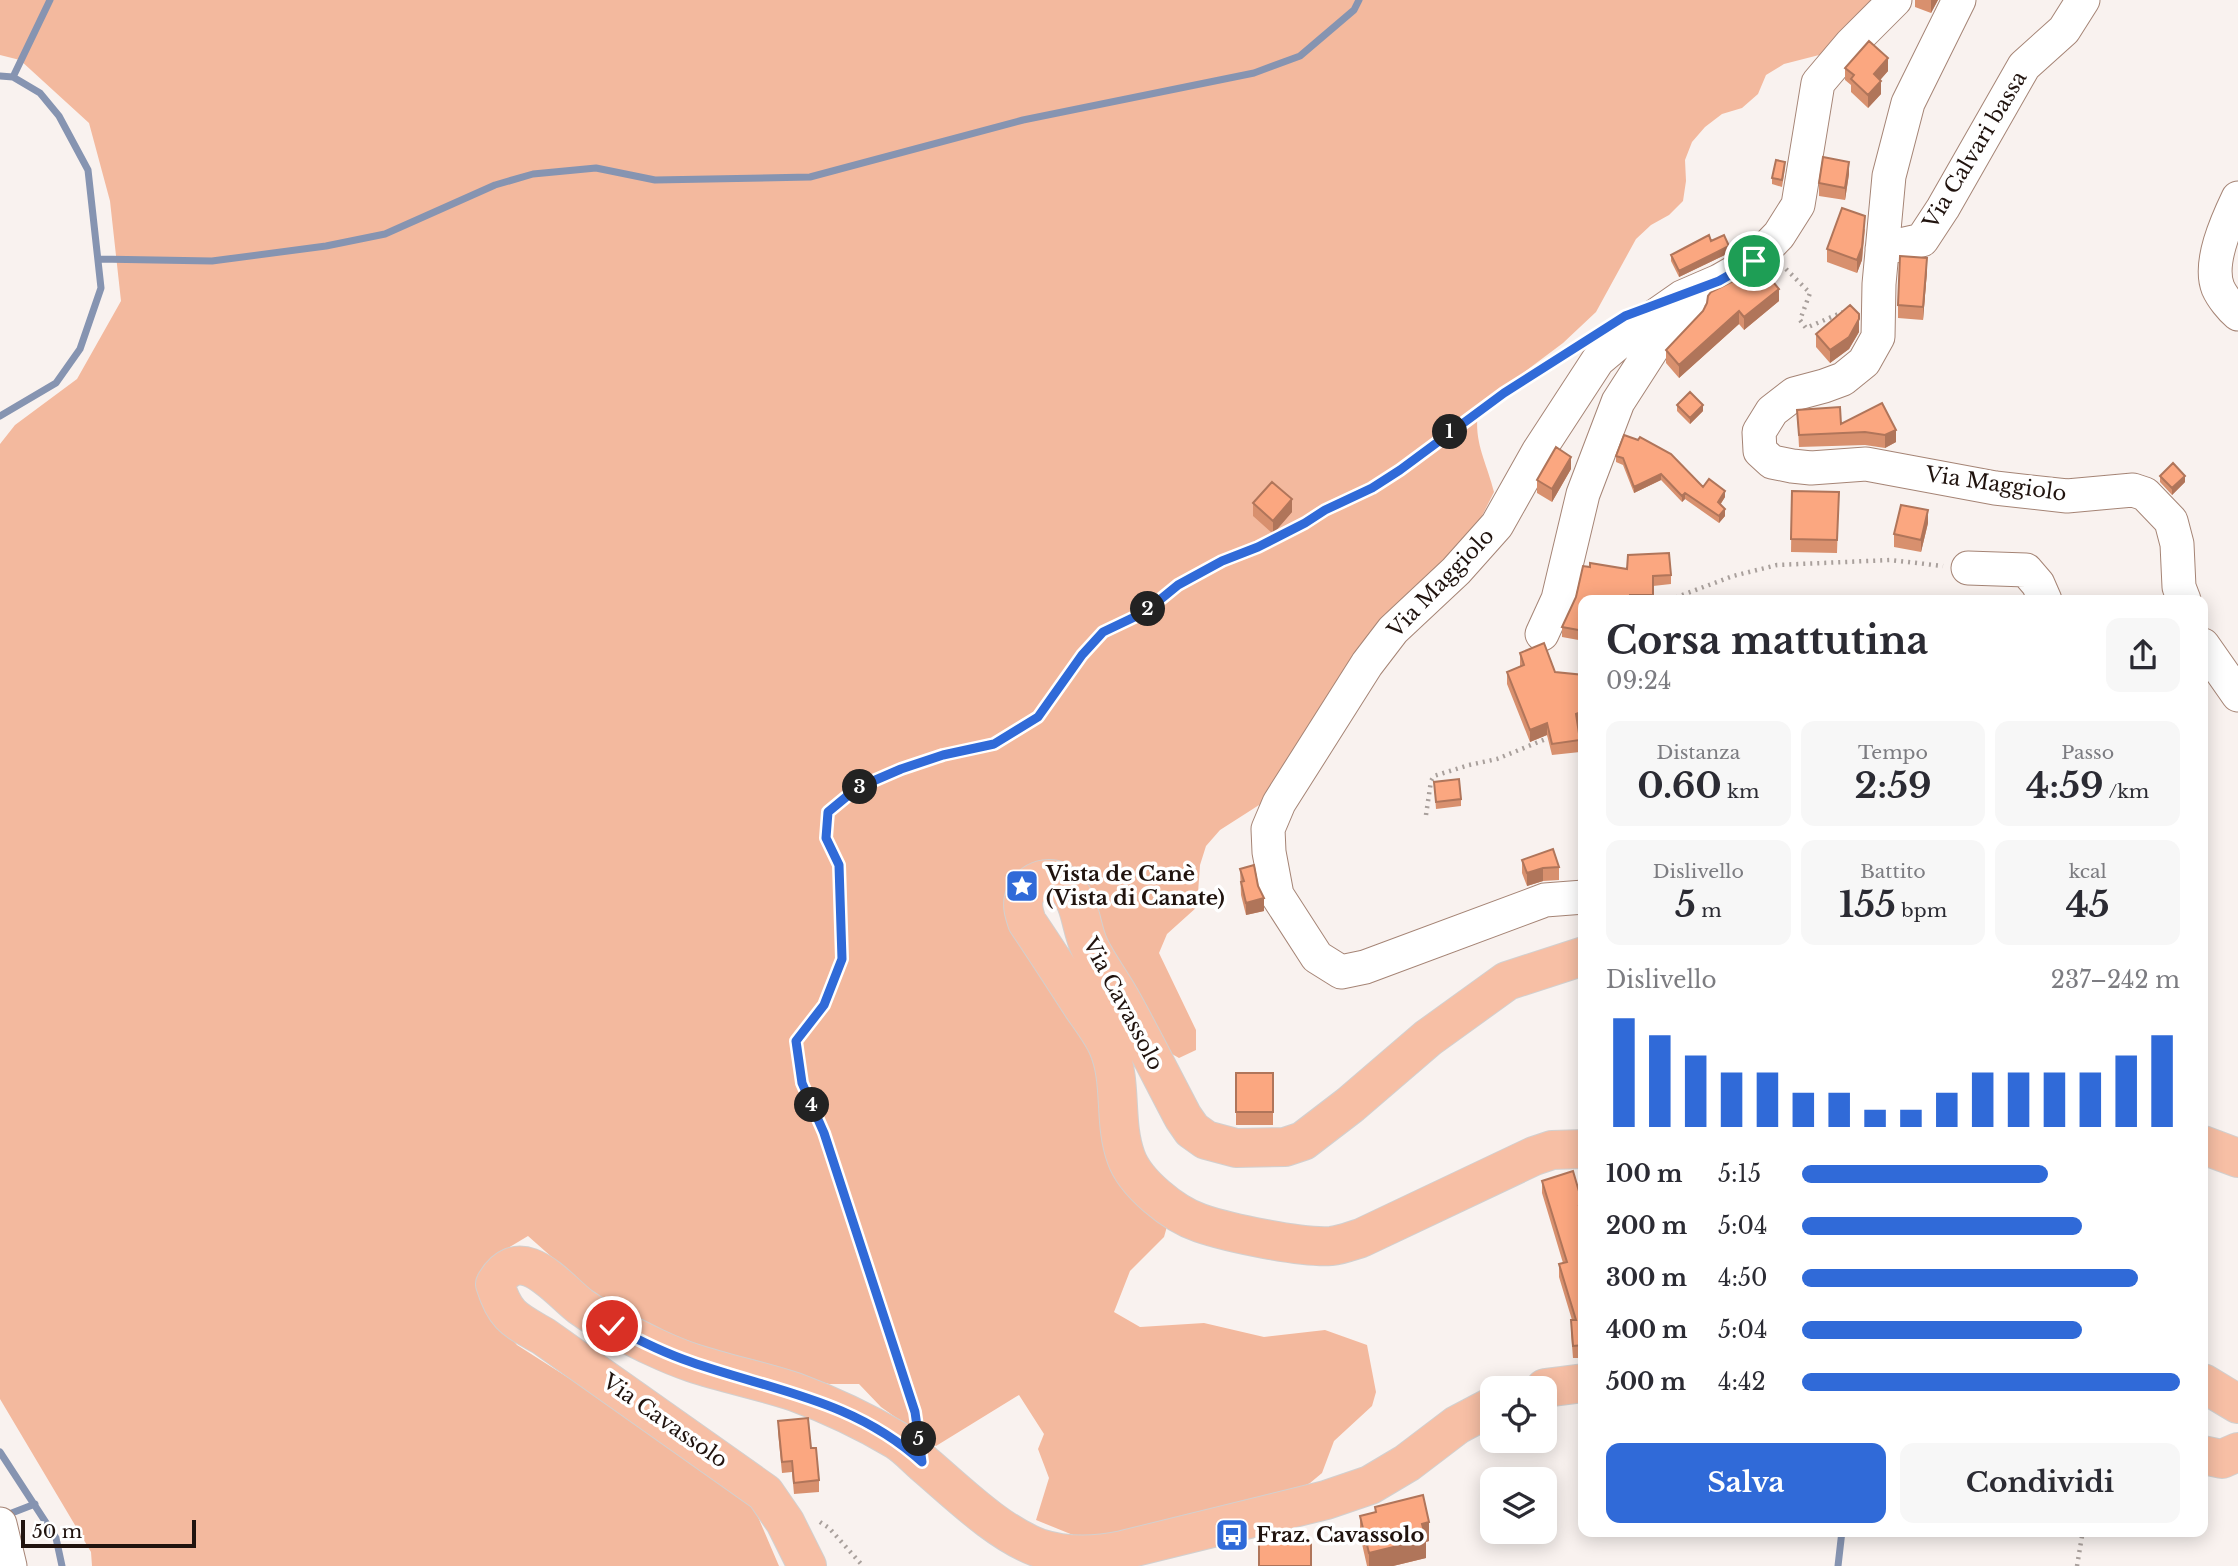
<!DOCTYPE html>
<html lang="it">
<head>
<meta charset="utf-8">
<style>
  body { margin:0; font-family:"Libre Baskerville",serif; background:#f7f7f7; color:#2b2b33; height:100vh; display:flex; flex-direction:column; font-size:26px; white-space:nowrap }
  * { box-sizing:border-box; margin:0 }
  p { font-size:23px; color:#7c7c81 }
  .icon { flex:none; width:38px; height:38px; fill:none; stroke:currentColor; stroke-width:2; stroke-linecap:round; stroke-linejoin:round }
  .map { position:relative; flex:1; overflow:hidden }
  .details { position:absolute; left:1578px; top:595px; width:630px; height:942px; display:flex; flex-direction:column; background:#fff; border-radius:14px; box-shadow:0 4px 18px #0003 }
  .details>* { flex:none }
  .controls { position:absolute; left:1480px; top:1376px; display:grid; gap:14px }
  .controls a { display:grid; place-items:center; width:77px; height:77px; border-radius:14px; background:#fff; box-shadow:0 4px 18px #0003; font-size:35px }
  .scale { position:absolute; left:21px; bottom:18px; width:175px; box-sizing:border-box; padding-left:7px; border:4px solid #20130e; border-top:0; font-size:19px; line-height:24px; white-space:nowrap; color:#20130e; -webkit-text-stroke:5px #fff; paint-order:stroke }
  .pin { position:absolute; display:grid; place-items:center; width:60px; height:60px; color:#fff; margin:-30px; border:4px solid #fff; border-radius:50%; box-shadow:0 2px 7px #0007 }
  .km { position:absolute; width:35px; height:35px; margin:-18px; border-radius:50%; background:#222; color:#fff; font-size:19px; line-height:35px; text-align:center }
  .round { display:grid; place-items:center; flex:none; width:74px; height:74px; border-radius:14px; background:#f7f7f7 }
  .overview { display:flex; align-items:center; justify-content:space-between; height:119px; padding:0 28px }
  h1 { font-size:38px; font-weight:800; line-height:52px }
  .metrics { display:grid; grid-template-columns:repeat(3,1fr); gap:10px; height:119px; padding:7px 28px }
  .metrics div { display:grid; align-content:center; border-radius:14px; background:#f7f7f7; text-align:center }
  .metrics b { font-size:35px; font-weight:800 }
  .metrics small { font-size:19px; font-weight:400 }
  .metrics p { font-size:19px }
  .chart { height:196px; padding:14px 28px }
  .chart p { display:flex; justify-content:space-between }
  .chart svg { width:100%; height:126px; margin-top:7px; stroke:#306ad8; stroke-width:6 }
  .action { display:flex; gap:14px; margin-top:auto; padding:14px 28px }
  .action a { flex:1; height:80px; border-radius:14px; background:#306ad8; color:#fff; font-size:28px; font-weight:800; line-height:80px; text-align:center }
  .action a+a { background:#f7f7f7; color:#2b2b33 }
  ul { padding:0 28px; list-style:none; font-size:23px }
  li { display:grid; grid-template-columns:112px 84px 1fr; align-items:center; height:52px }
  li i { height:18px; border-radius:9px; background:#306ad8 }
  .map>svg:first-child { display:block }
  .green { fill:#f3b99e }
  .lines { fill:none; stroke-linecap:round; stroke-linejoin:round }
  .stream { stroke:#8694b1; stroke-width:7 }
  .minor-casing { stroke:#a58475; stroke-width:35 }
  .major-casing { stroke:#d2d0cf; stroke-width:40 }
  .path { stroke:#a9a09c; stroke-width:4.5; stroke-dasharray:2 5; stroke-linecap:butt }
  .minor { stroke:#fff; stroke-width:33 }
  .major { stroke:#f7bfa5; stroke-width:38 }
  .wall { fill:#d8906e }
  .shaded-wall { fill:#b0755a }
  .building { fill:#fba780; stroke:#b0755a; stroke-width:2 }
  .route-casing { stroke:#fff; stroke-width:14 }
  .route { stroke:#306ad8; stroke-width:9 }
  .labels { text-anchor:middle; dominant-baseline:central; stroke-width:7; stroke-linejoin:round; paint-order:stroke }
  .street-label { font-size:21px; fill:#20130e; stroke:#fff }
  .poi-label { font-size:21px; font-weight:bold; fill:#20130e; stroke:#fff; text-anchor:start }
</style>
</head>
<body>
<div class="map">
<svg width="2238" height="1566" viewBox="0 0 2238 1566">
  <rect width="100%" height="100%" fill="#f9f2ef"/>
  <path class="green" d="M0,0H1871L1823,54L1784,64L1766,75L1758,94L1742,108L1722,114L1705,127L1692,142L1685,160L1686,181L1683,201L1669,215L1651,225L1636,239L1596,312L1563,343L1479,406C1472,440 1486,460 1494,492L1475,530L1273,796L1220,830L1206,846L1200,865L1197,907L1167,934L1159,953L1196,1030V1050L1179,1058L1160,1047L1103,931L1079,870C1054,859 1044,862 1020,874L1168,1223L1164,1237L1130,1271L1114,1312L1140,1327L1204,1323L1264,1337L1325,1330L1367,1345L1376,1392L1372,1406L1334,1441L1322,1473L1310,1483L1296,1490L1148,1531L1078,1537L1036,1520L1049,1478L1038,1449L1044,1434L1019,1395L936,1446L881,1407L859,1384H829L698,1350L597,1297L528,1236L490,1259L481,1303L517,1345L705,1465L752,1503L779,1566H92L91,1552L0,1399V444L15,425L77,379L121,301L110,201L89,123L20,60L0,55Z"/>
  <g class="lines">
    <path class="stream" d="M0,76L13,77L40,93L59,116L88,170L101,288L80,349L56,383L0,416
      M13,77L50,0
      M98,259L212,261L326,246L385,234L495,185L533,174L596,168L655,180L810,177L1023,120L1254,73L1300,56L1354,10L1359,0
      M0,1452L56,1538L62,1566
      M4,1516L35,1504
      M1838,1566L1842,1531"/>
    <defs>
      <path id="minor" d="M1959,0L1908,103L1889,176L1879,284L1878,337L1864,362L1843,379L1824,386L1794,394L1772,411L1759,432L1760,451L1772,462L1792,466L1811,468L1866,464L1995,488L2067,496L2133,490L2145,494L2171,521L2177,544L2179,587L2184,600
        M2238,198C2227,221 2208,263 2218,288C2222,297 2231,308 2238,314
        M1882,249L1922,240L1943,208L2024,66L2064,30L2083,0
        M1968,568L2026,570L2038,584L2045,600
        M1542,634L1558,599L1583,494L1618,402L1656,343L1689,310
        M2203,645L2238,695
        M1584,897L1545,900L1365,967L1341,972L1317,957L1277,895L1269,852L1268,829L1279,803L1367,664L1393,630L1456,571L1497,525L1538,452L1598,360L1629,334L1682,297L1719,281L1754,261L1779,235L1798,205L1818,83L1851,44L1895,0
        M0,1524L10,1566"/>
      <path id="major" d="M1584,956L1507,981L1428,1038L1350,1105L1303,1141L1285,1147L1236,1148L1206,1140L1192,1130L1183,1117C1163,1079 1144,1041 1123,1003C1113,984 1100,968 1090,948C1080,928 1082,902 1064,885C1051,873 1031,880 1025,895C1021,904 1024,913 1027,922C1046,950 1064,978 1082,1006C1091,1019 1102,1033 1108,1047C1123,1082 1113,1121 1126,1157C1135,1183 1173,1214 1200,1223C1229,1233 1301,1248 1331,1246C1341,1245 1351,1241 1361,1238L1534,1156L1552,1150L1584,1149
        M2203,1145L2238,1158
        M2203,1383L2238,1404
        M1545,1388L1584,1383
        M2203,1455L2222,1459L2238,1452
        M807,1566L785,1522L765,1493L543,1336C515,1320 505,1317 495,1284C520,1239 557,1288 580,1306C591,1314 604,1322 616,1328C641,1341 666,1354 693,1363C727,1374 762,1381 795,1392C830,1405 864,1421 896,1440C906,1446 915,1456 924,1464C957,1492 998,1533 1039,1548C1067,1557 1095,1556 1123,1550L1326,1500L1370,1485L1407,1463L1457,1425L1493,1406"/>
    </defs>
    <use href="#minor" class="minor-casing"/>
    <use href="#major" class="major-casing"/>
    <path class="path" d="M1786,269L1810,293L1800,320L1806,328L1843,312
      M1669,600L1733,576L1777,565L1890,560L1943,566
      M1426,815L1431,781L1434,776L1469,765L1497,759L1553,736
      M916,1416L824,1133L802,1083L796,1041L824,1005L842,959L839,865L826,838L828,812L857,788L943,755L994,744L1038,717L1082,655L1103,632L1145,612L1178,585L1221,561L1258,547L1305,523L1325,510L1372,488L1400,470L1478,411L1569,350
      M820,1522L829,1528L863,1566
      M2077,1566L2082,1536L2077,1531"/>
    <use href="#minor" class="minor"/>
    <use href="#major" class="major"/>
  </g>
  <path class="wall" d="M1915,0H1938L1931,13L1915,7Z
    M1845,68L1888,71L1880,80L1881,94L1868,108L1851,92V85L1845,80Z
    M1785,168L1782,187L1772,184V178Z
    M1849,174L1845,200L1819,196V183Z
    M1865,229L1862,260L1857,273L1827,262V249Z
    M1711,241L1729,253L1679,277L1671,261V255Z
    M1927,271L1923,320L1898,318V305Z
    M1779,301L1744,330L1739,324L1679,378L1666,363V350L1703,311Z
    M1859,314V332L1849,349L1830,363L1816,347V334Z
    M1882,403L1896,442L1885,448L1865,445L1799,447L1797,410L1841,424Z
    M1677,405L1703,411L1690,424L1677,411Z
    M1616,456L1703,487L1725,497L1720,505L1725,516L1719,523L1685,499L1682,502L1661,480L1634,493L1623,465L1616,462Z
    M1571,469L1552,502L1537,493V480Z
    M2160,476L2185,482L2172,495L2160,482Z
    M1792,491L1839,492L1837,553L1791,552Z
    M1253,503L1292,512L1273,534L1253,516Z
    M1928,523L1921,552L1894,547V534Z
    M1590,567L1627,569L1671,575V584L1653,586V600H1584V641L1562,637V627Z
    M1520,653L1578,725L1580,740V752L1552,755L1547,735L1530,742L1507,684V672L1520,666Z
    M1434,782L1461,799V806L1436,809Z
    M1522,860L1559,867V880L1543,881L1527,886L1522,873Z
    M1240,869L1258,886L1264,911L1246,915L1241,895Z
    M1236,1073H1273V1125H1236Z
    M1542,1181L1583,1218L1584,1220V1358H1573L1571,1332V1320H1572L1559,1277V1264L1563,1263L1542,1193Z
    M778,1421L811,1448L819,1480V1492L794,1494L792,1472L782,1473L778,1432Z
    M1375,1507L1429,1541L1426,1542V1558L1393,1566H1367L1360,1535V1516L1375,1512Z"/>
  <path class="shaded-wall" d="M1931,0H1938L1931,13Z
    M1888,58V71L1874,87V74Z
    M1881,81V94L1868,108V95Z
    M1849,162V174L1845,200V188Z
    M1865,216L1862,260L1857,273V260Z
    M1729,246V253L1679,277V271Z
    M1927,258V271L1923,320V307Z
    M1779,289V301L1744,330V317Z
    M1739,311V324L1679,378V365Z
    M1859,319V332L1849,349L1830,363V350Z
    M1703,405V411L1690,424V418Z
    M1896,430V442L1885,448V435Z
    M1571,457V469L1552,502V489Z
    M1661,474V480L1634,493V487Z
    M2185,476V482L2172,495V488Z
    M1725,491V497L1718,508V502Z
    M1685,493V499L1682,502V496Z
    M1292,499V512L1273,534V521Z
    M1725,509V516L1719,523V516Z
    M1928,510V523L1921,552V540Z
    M1584,711V723L1576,726V714Z
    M1547,723V735L1530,742V730Z
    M1543,868V881L1527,886V873Z
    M1264,898V911L1246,915V903Z
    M1583,1205V1218L1579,1206Z
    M1429,1522V1541L1426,1542V1558L1393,1566H1369V1553L1422,1524Z"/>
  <path class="building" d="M1869,41L1888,58L1874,74L1881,81L1868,95L1851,79L1854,75L1845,68Z
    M1823,157L1849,162L1845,188L1819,183Z
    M1776,160L1785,162L1782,180L1772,178Z
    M1842,208L1865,216L1862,247L1857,260L1827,249Z
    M1709,235L1711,241L1724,235L1729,246L1679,271L1671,255Z
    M1900,256L1927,258L1923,307L1898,305Z
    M1761,267L1779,289L1744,317L1739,311L1679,365L1666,350L1703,311L1707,303L1708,296L1711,292Z
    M1850,305L1859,314V319L1849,337L1830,350L1816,334Z
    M1690,392L1703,405L1690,418L1677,405Z
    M1882,403L1896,430L1885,435L1865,432L1799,435L1797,410L1840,407L1841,424Z
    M1624,435L1638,440L1640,437L1671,454L1703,487L1709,479L1725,491L1718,502L1725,509L1719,516L1685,493L1682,496L1661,474L1634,487L1623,458L1616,456Z
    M1556,447L1571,457L1552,489L1537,480Z
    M2173,463L2185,476L2172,488L2160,476Z
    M1272,482L1292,499L1273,521L1253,503Z
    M1792,491L1839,492L1837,540L1791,539Z
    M1901,505L1928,510L1921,540L1894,534Z
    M1669,553L1671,575L1653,576V595H1630V600H1584V631L1562,627L1576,597L1583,566L1590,567V563L1627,569L1628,555Z
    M1544,643L1555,672L1584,675V711L1576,714L1580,740L1552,744L1547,723L1530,730L1507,672L1524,665L1520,653Z
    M1459,779L1461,799L1436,802L1434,782Z
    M1553,849L1559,867L1543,868L1527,873L1522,860Z
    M1254,865L1258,886L1264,898L1246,903L1241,882L1244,881L1240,869Z
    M1236,1073H1273V1112H1236Z
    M1573,1171L1583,1205L1579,1206L1584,1220V1345L1573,1346L1571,1320H1576L1559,1264L1567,1262L1542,1181Z
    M808,1418L811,1448H816L819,1480L794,1483L792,1461L782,1462L778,1421Z
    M1423,1495L1429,1522L1422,1524L1426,1539L1369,1553L1360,1516L1376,1512L1375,1507Z
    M1259,1542H1311V1566H1259Z"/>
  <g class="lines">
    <defs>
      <path id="route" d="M612,1326C638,1340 664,1353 691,1362C774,1391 854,1400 922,1462L915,1412L824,1133L802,1083L796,1041L824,1005L842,959L839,865L826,838L828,812L857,788L901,769L943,755L994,744L1038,717L1082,655L1103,632L1145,612L1178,585L1222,561L1258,547L1305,523L1325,510L1372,488L1400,470L1504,393L1625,316L1719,281L1754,261"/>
    </defs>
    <use href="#route" class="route-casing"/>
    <use href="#route" class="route"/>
  </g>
  <defs>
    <symbol id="sight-square" viewBox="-11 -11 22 22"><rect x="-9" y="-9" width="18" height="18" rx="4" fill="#306ad8" stroke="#fff"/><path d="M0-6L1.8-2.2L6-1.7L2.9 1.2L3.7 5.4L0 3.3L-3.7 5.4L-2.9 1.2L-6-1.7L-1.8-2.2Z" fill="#fff"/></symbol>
    <symbol id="bus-square" viewBox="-11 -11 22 22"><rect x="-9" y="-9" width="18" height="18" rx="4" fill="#306ad8" stroke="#fff"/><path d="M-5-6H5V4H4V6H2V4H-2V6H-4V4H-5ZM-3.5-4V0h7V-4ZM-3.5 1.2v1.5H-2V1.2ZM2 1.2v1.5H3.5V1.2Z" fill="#fff"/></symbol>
  </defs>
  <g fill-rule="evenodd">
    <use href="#sight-square" x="1003" y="867" width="38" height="38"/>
    <use href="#bus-square" x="1213" y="1516" width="38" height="38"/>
  </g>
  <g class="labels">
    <g class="street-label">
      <text transform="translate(1975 150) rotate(-59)">Via Calvari bassa</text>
      <text transform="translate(1996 484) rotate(8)">Via Maggiolo</text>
      <text transform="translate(1441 583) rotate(-46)">Via Maggiolo</text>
      <text transform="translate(1123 1004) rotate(62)">Via Cavassolo</text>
      <text transform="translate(665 1421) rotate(35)">Via Cavassolo</text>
    </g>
    <g class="poi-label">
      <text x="1046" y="874">Vista de Canè<tspan x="1046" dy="24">(Vista di Canate)</tspan></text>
      <text x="1256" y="1535">Fraz. Cavassolo</text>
    </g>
  </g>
</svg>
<div class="controls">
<a><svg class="icon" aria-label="locate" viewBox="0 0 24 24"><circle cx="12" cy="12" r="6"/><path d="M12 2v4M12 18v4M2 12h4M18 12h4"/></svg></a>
<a><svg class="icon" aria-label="layers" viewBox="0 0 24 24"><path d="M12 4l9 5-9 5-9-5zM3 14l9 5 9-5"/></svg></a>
</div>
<div class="scale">50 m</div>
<div class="pin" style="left:1754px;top:261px;background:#1e9e55"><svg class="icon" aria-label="arrive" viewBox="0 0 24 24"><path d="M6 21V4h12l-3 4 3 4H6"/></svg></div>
<div class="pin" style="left:612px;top:1326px;background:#d93025"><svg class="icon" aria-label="check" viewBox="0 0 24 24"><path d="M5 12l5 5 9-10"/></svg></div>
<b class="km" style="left:1450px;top:432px">1</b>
<b class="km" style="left:1148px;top:609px">2</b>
<b class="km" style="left:860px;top:787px">3</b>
<b class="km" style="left:812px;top:1105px">4</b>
<b class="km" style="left:919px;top:1439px">5</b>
<section class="details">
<div class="overview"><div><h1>Corsa mattutina</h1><p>09:24</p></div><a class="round"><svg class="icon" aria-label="share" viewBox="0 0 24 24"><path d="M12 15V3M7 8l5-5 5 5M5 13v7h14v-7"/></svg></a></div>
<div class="metrics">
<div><p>Distanza</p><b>0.60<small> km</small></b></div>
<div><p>Tempo</p><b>2:59</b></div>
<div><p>Passo</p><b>4:59<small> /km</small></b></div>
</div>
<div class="metrics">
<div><p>Dislivello</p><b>5<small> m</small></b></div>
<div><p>Battito</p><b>155<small> bpm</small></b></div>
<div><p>kcal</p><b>45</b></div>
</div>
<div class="chart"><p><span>Dislivello</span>237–242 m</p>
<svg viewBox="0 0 160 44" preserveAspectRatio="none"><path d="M5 44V6M15 44V12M25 44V19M35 44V25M45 44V25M55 44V32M65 44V32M75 44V38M85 44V38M95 44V32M105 44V25M115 44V25M125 44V25M135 44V25M145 44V19M155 44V12"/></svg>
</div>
<ul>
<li><b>100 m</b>5:15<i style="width:65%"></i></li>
<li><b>200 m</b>5:04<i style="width:74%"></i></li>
<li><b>300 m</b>4:50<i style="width:89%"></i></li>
<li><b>400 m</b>5:04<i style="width:74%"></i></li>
<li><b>500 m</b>4:42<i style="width:100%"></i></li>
</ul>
<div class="action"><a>Salva</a><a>Condividi</a></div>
</section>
</div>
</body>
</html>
